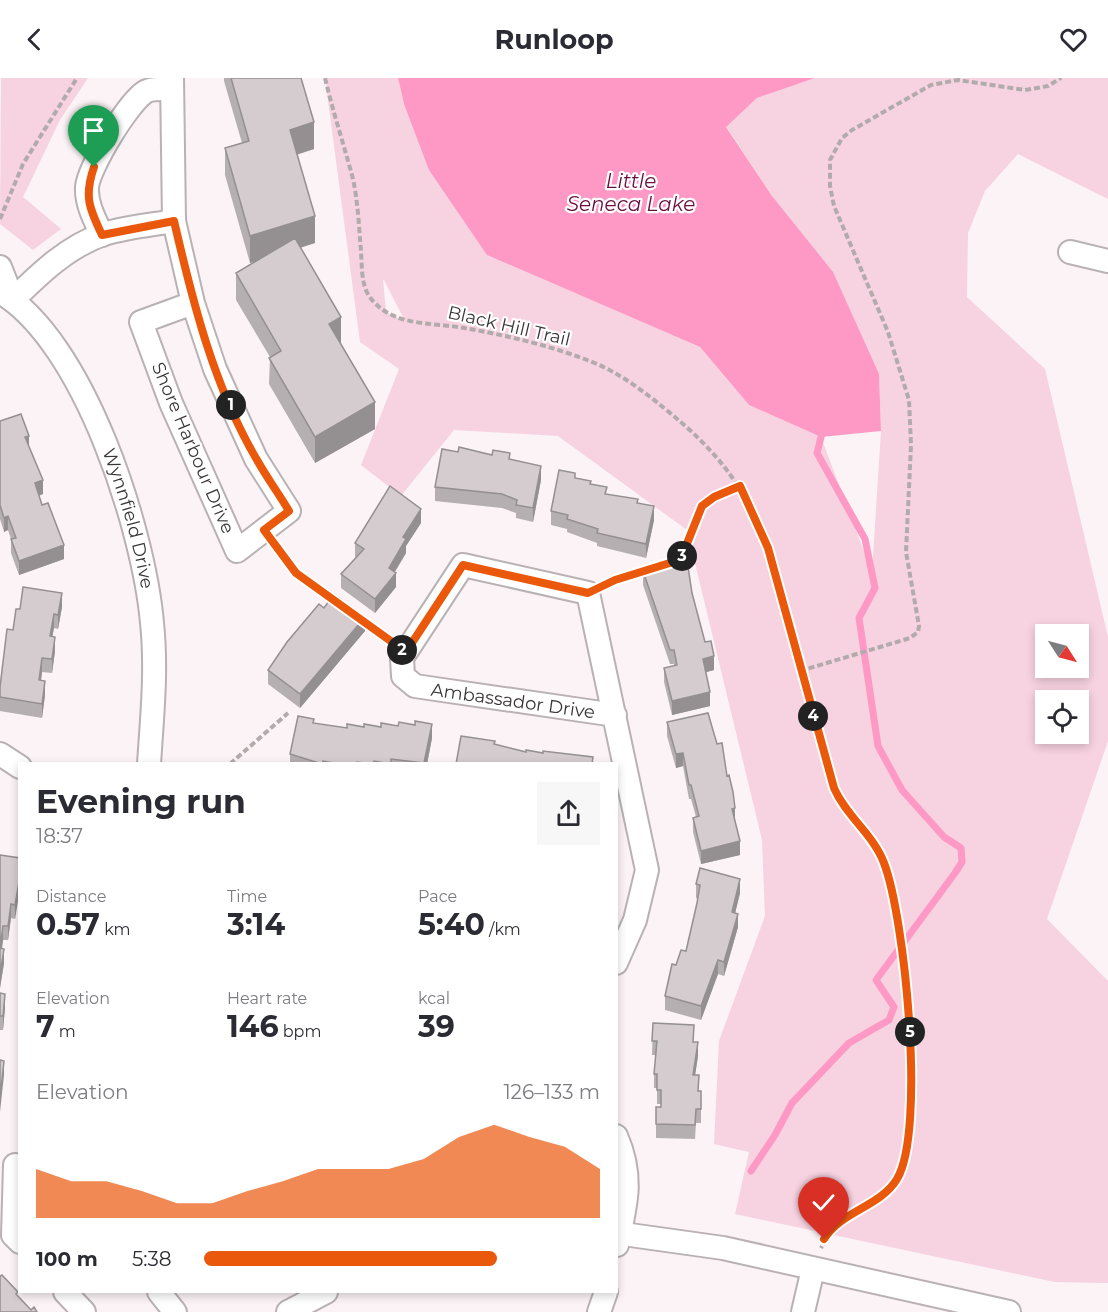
<!DOCTYPE html>
<html lang="en">
<head>
<meta charset="utf-8">
<style>
  body { margin:0; font-family:Montserrat,sans-serif; background:#f7f7f7; color:#2b2b33; height:100vh; display:flex; flex-direction:column; font-size:22px; white-space:nowrap }
  * { box-sizing:border-box; margin:0 }
  p { font-size:20px; color:#7c7c81 }
  .icon { flex:none; width:33px; height:33px; fill:none; stroke:currentColor; stroke-width:2; stroke-linecap:round; stroke-linejoin:round }
  .map { position:relative; flex:1; overflow:hidden }
  .side { position:absolute; left:18px; top:684px; width:600px; height:531px; display:flex; flex-direction:column; background:#fff; border-radius:0px; box-shadow:0 3px 9px #0003 }
  .side>* { flex:none }
  .needle { width:39px; rotate:126deg }
  .controls { position:absolute; left:1035px; top:546px; display:grid; gap:12px }
  .controls a { display:grid; place-items:center; width:54px; height:54px; border-radius:0px; background:#fff; box-shadow:0 3px 9px #0003; font-size:30px }
  .pin { position:absolute; display:grid; place-items:center; width:51px; height:51px; color:#fff; margin:-62px -26px; border-radius:50% 50% 50% 0; rotate:-45deg; box-shadow:0 0 6px #0007 }
  .pin .icon { rotate:45deg }
  .km { position:absolute; width:30px; height:30px; margin:-15px; border-radius:50%; background:#222; color:#fff; font-size:16px; line-height:30px; text-align:center }
  .round { display:grid; place-items:center; flex:none; width:63px; height:63px; border-radius:0px; background:#f7f7f7 }
  .headline { display:flex; align-items:center; justify-content:space-between; height:102px; padding:0 18px }
  h1 { font-size:33px; font-weight:700; line-height:45px }
  .figures { display:grid; grid-template-columns:repeat(3,1fr); gap:9px; height:102px; padding:6px 18px }
  .figures div { display:grid; align-content:center }
  .figures b { font-size:30px; font-weight:700 }
  .figures small { font-size:16px; font-weight:400 }
  .figures p { font-size:16px }
  .chart { height:168px; padding:12px 18px }
  .chart p { display:flex; justify-content:space-between }
  .chart svg { width:100%; height:108px; margin-top:6px; fill:#ea580c; opacity:.7 }
  ul { padding:0 18px; list-style:none; font-size:20px }
  li { display:grid; grid-template-columns:96px 72px 1fr; align-items:center; height:45px }
  li i { height:15px; border-radius:8px; background:#ea580c }
  header { display:flex; justify-content:space-between; align-items:center; height:78px; padding:0 18px; background:#fff; font-size:27px; font-weight:700 }
  .map>svg:first-child { display:block }
  .green { fill:#f7d2e0; fill-rule:evenodd }
  .water { fill:#fd99c4 }
  .lines { fill:none; stroke-linecap:round; stroke-linejoin:round }
  .stream { stroke:#fd99c4; stroke-width:7 }
  .minor-casing { stroke:#b9b1b4; stroke-width:26 }
  .path { stroke:#b1abac; stroke-width:4; stroke-dasharray:6 3; stroke-linecap:butt }
  .minor { stroke:#fff; stroke-width:22 }
  .wall { fill:#b6afb2 }
  .shaded-wall { fill:#948f91 }
  .building { fill:#d4cccf; stroke:#948f91; stroke-width:1.5 }
  .route-casing { stroke:#fff; stroke-width:12 }
  .route { stroke:#ea580c; stroke-width:8 }
  .labels { text-anchor:middle; dominant-baseline:central; stroke-width:4.5; stroke-linejoin:round; paint-order:stroke }
  .street-label { font-size:18px; fill:#393637; stroke:#fff }
  .water-label { font-size:20px; font-style:italic; fill:#681040; stroke:#fff }
</style>
</head>
<body>
<header><svg class="icon" aria-label="back" viewBox="0 0 24 24"><path d="M15 5l-7 7 7 7"/></svg>Runloop<svg class="icon" aria-label="heart" viewBox="0 0 24 24"><path d="M12 20l-8-8c-3-5 5-10 8-4 3-6 11-1 8 4z"/></svg></header>
<div class="map">
<svg width="1108" height="1234" viewBox="0 0 1108 1234">
  <rect width="100%" height="100%" fill="#fbf3f5"/>
  <path class="green" d="M1,0H88L60,42L23,119L61,151L33,172L0,146Z
    M325,0H398L404,26L487,177L700,269L749,327L821,359L872,495L881,353L879,296L772,118L726,48L757,20L815,0H1108V121L1018,76L985,113L968,155L967,219L1045,291L1108,559V663L1047,841L1108,903V1205L1055,1204L735,1136L749,1074L714,1066L719,963L765,838L762,762L687,452L558,358L454,352L401,418L361,387L399,291L360,264ZM383,202H384L405,243L386,234ZM1046,556H1078V590H1046ZM1046,622H1078V656H1046Z"/>
  <path class="water" d="M398,0H815L757,20L726,49L772,118L833,194L879,296L881,353L821,359L749,327L700,269L487,177L429,92L404,26Z"/>
  <g class="lines">
    <path class="stream" d="M751,1093L775,1057L792,1025L849,965L889,942L894,929L876,902L955,795L962,784L961,770L944,759L902,712L878,668L859,540L875,510L865,461L817,375L821,359"/>
    <defs>
      <g id="minor">
        <path d="M172,0L174,143L193,225L215,291L256,381L289,433L237,473L171,325L141,244L193,225"/>
        <path d="M102,157C95,142 86,126 87,109C89,89 128,25 145,14C151,10 164,11 172,11"/>
        <path d="M1070,174L1108,183"/>
        <path d="M0,189L13,222"/>
        <path id="s1" d="M0,214C84,263 144,452 152,545C157,592 152,639 149,686"/>
        <path d="M13,222C39,196 68,168 104,156C127,149 151,147 174,143"/>
        <path d="M615,637L415,608L403,598L402,580L463,487L588,515L647,792L635,842L616,885"/>
        <path d="M0,676L20,689"/>
        <path d="M616,1058C634,1099 626,1126 617,1167"/>
        <path d="M15,1087L13,1157L20,1164"/>
        <path d="M616,1155L723,1170L1009,1234"/>
        <path d="M65,1214L84,1234"/>
        <path d="M159,1214L175,1234"/>
        <path d="M288,1234L326,1214"/>
        <path d="M599,1234L606,1214"/>
        <path d="M803,1234L813,1191"/>
      </g>
    </defs>
    <use href="#minor" class="minor-casing"/>
    <path class="path" d="M325,0C333,34 344,67 353,101C358,124 359,150 361,173C362,187 361,206 369,218C391,249 430,244 464,250C505,257 548,267 587,282C615,292 641,311 664,330C717,373 743,405 768,470L834,710L841,726L868,757L885,788L906,897L910,943L908,1053L903,1088L896,1103L876,1121L830,1152L821,1170
      M0,141L23,86L77,0
      M277,470L296,495L335,523
      M605,507L673,484C694,470 688,447 701,429C710,418 727,414 740,408
      M363,543L388,562
      M800,593L910,560L918,554L919,548L906,474L911,367L909,322L888,254L834,128L830,108V82L842,60L852,52L931,7L958,2L1025,12L1048,8L1061,0
      M230,686L288,635"/>
    <use href="#minor" class="minor"/>
  </g>
  <path class="wall" d="M224,0H301L314,71L297,76L315,165L300,170L341,266L375,351L315,385L269,306L270,279L236,222V195L256,183L250,185L225,97V70L242,65L224,3Z
    M0,343L29,369L43,416L39,418L64,481L19,497L11,475V461L8,452L4,454L0,441Z
    M458,374L492,377L510,381L541,402L533,444L516,440V435L502,430L435,423V409Z
    M575,400L591,406L607,416L638,425L654,442L646,480L597,468V465L567,454V451L551,447V433Z
    M421,445L406,468V475L395,494L396,509L375,535L341,510V496L356,480L355,479V465Z
    M643,493L692,515L705,564L714,592L706,594L710,628L672,637L664,604V590L674,588V586H670L643,507Z
    M62,529L58,551L54,550L52,558L55,573L52,595L42,594L41,602L45,617L42,640L0,633V609L13,552Z
    M324,530L365,553L300,630L268,606V592Z
    M667,644L717,666L727,698L735,743L740,777L701,786L693,754V740L696,739L691,721H689L683,688L676,690L667,658Z
    M314,646L432,660L427,686H290V676Z
    M0,777L20,780L15,841L11,840L8,862H3L2,871L4,885L0,910Z
    M696,806L740,815L735,835L738,849L724,898L718,896L701,942L665,932V918L686,873L698,821L696,820Z
    M0,915L5,930L3,952H0Z
    M653,945L694,964L698,978L695,997L698,1013H701V1045H696L695,1061L656,1060V1029H661V1026H657V1010H654V996L656,977H652Z"/>
  <path class="shaded-wall" d="M314,44V71L290,79V52Z
    M315,138V165L250,185V158Z
    M341,239V266L329,246Z
    M375,324V351L315,385V359Z
    M29,358V372L25,359Z
    M541,388V402L533,444V430Z
    M43,402V416L35,419V405Z
    M654,428V442L646,480V466Z
    M421,431V445L406,468V475L389,503L396,495V509L375,535V521L403,459Z
    M8,438V452L4,454V440Z
    M64,467V481L19,497V483Z
    M62,515V529L58,551V537Z
    M54,536V550L50,572V558Z
    M365,539V553L300,630V616Z
    M55,559V573L52,595V581Z
    M714,578V592L703,595V581Z
    M42,580V594L39,616V602Z
    M45,603V617L42,640V626Z
    M710,614V628L672,637V623Z
    M432,646V660L427,686H424Z
    M683,675V688L676,690V676Z
    M735,730V744L732,731Z
    M740,763V777L701,786V773Z
    M20,798V812L15,841V827Z
    M740,801V815L732,848V834Z
    M11,826V840L8,862V848Z
    M738,836V849L724,898V884Z
    M3,848V862L0,884V870Z
    M4,871V885L0,910V896Z
    M718,882V896L701,942V928Z
    M5,916V930L3,952V938Z
    M698,964V978L693,1011V997Z
    M4,983V997L0,1034V1020Z"/>
  <path class="building" d="M231,0H301L314,44L290,52L315,138L250,158L225,70L249,63Z
    M295,160L341,239L329,246L375,324L315,359L269,280L281,273L236,195Z
    M21,336L29,358L25,359L43,402L35,405L42,427L48,425L64,467L19,483L11,461L16,460L8,438L4,440L0,427V343Z
    M459,369L492,377L493,372L510,375L509,381L541,388L533,430L516,427L517,422L502,416L435,409L442,371L458,374Z
    M559,392L575,395V400L591,403L590,406L607,409L605,416L638,421L637,425L654,428L646,466L597,455L598,451L567,441L568,437L551,433Z
    M390,408L421,431L403,459L406,461L389,490L396,495L375,521L341,496L364,471L355,465Z
    M687,482L692,515L705,564L711,563L714,578L703,581L710,614L672,623L664,590L677,587L674,572H670L643,493Z
    M23,509L62,515L58,537L54,536L50,558L55,559L52,581L42,580L39,602L45,603L42,626L0,619V609L7,551L13,552L16,531H20Z
    M334,516L365,539L300,616L268,592L287,564L319,526L324,530Z
    M708,635L717,666L722,665L727,698L729,697L733,714L735,730L732,731L740,763L701,773L693,740L699,738L691,707H689L683,675L676,676L667,644Z
    M298,638L314,641L313,645L347,650V646L364,649V646L381,649V645L398,648L399,644L415,647V643L432,646L424,685L391,681V686L374,683L373,686L357,684V686H339L323,683L322,686L290,676Z
    M461,658L495,663L494,666L526,674V672L543,675V673L593,679L592,686H456Z
    M0,777L20,780V798L15,827L11,826L8,848H3L0,870L4,871L0,896Z
    M700,790L740,801L732,834L738,836L724,884L718,882L701,928L665,918L672,886L676,887L681,872L686,873L697,825L700,807L696,806Z
    M0,915L5,916L3,938H0Z
    M653,945L694,947L693,964H698L693,997H699L698,1013H701V1031H696L695,1047L656,1046V1029H661V1012H657V996H654L657,963H652Z
    M0,982L4,983L0,1020Z
    M2,1197L18,1214L16,1216L31,1232L34,1229L37,1234H0V1198Z"/>
  <g class="lines">
    <defs>
      <path id="route" d="M94,89C84,118 89,130 102,157L174,143C193,225 214,309 257,382C267,400 279,416 289,433L264,452L296,495L406,574L463,487L588,515L615,502L673,484L682,478L702,428L714,419L740,408L768,470L834,710C846,738 873,756 884,785C905,840 926,1052 897,1101C880,1129 841,1133 824,1161"/>
    </defs>
    <use href="#route" class="route-casing"/>
    <use href="#route" class="route"/>
  </g>
  <g class="labels">
    <g class="street-label">
      <text transform="translate(509 248) rotate(13)">Black Hill Trail</text>
      <text transform="translate(193 370) rotate(67)">Shore Harbour Drive</text>
      <text stroke="none"><textPath href="#s1" startOffset="266">Wynnfield Drive</textPath></text>
      <text transform="translate(513 623) rotate(8)">Ambassador Drive</text>
    </g>
    <g class="water-label">
      <text x="631" y="103">Little<tspan x="631" dy="23">Seneca Lake</tspan></text>
    </g>
  </g>
</svg>
<div class="controls">
<a><svg class="needle" viewBox="-14 -14 28 28"><path d="M0-13l5 13h-10z" fill="#e53935"/><path d="M0 13l5-13h-10z" fill="#7c7c81"/></svg></a>
<a><svg class="icon" aria-label="locate" viewBox="0 0 24 24"><circle cx="12" cy="12" r="6"/><path d="M12 2v4M12 18v4M2 12h4M18 12h4"/></svg></a>
</div>
<div class="pin" style="left:94px;top:89px;background:#1e9e55"><svg class="icon" aria-label="arrive" viewBox="0 0 24 24"><path d="M6 21V4h12l-3 4 3 4H6"/></svg></div>
<div class="pin" style="left:824px;top:1161px;background:#d93025"><svg class="icon" aria-label="check" viewBox="0 0 24 24"><path d="M5 12l5 5 9-10"/></svg></div>
<b class="km" style="left:231px;top:327px">1</b>
<b class="km" style="left:402px;top:572px">2</b>
<b class="km" style="left:682px;top:478px">3</b>
<b class="km" style="left:813px;top:638px">4</b>
<b class="km" style="left:910px;top:954px">5</b>
<section class="side">
<div class="headline"><div><h1>Evening run</h1><p>18:37</p></div><a class="round"><svg class="icon" aria-label="share" viewBox="0 0 24 24"><path d="M12 15V3M7 8l5-5 5 5M5 13v7h14v-7"/></svg></a></div>
<div class="figures">
<div><p>Distance</p><b>0.57<small> km</small></b></div>
<div><p>Time</p><b>3:14</b></div>
<div><p>Pace</p><b>5:40<small> /km</small></b></div>
</div>
<div class="figures">
<div><p>Elevation</p><b>7<small> m</small></b></div>
<div><p>Heart rate</p><b>146<small> bpm</small></b></div>
<div><p>kcal</p><b>39</b></div>
</div>
<div class="chart"><p><span>Elevation</span>126–133 m</p>
<svg viewBox="0 0 160 44" preserveAspectRatio="none"><path d="M0 44V24L10 29L20 29L30 33L40 38L50 38L60 33L70 29L80 24L90 24L100 24L110 20L120 11L130 6L140 11L150 15L160 24V44z"/></svg>
</div>
<ul>
<li><b>100 m</b>5:38<i style="width:74%"></i></li>
</ul>
</section>
</div>
</body>
</html>
